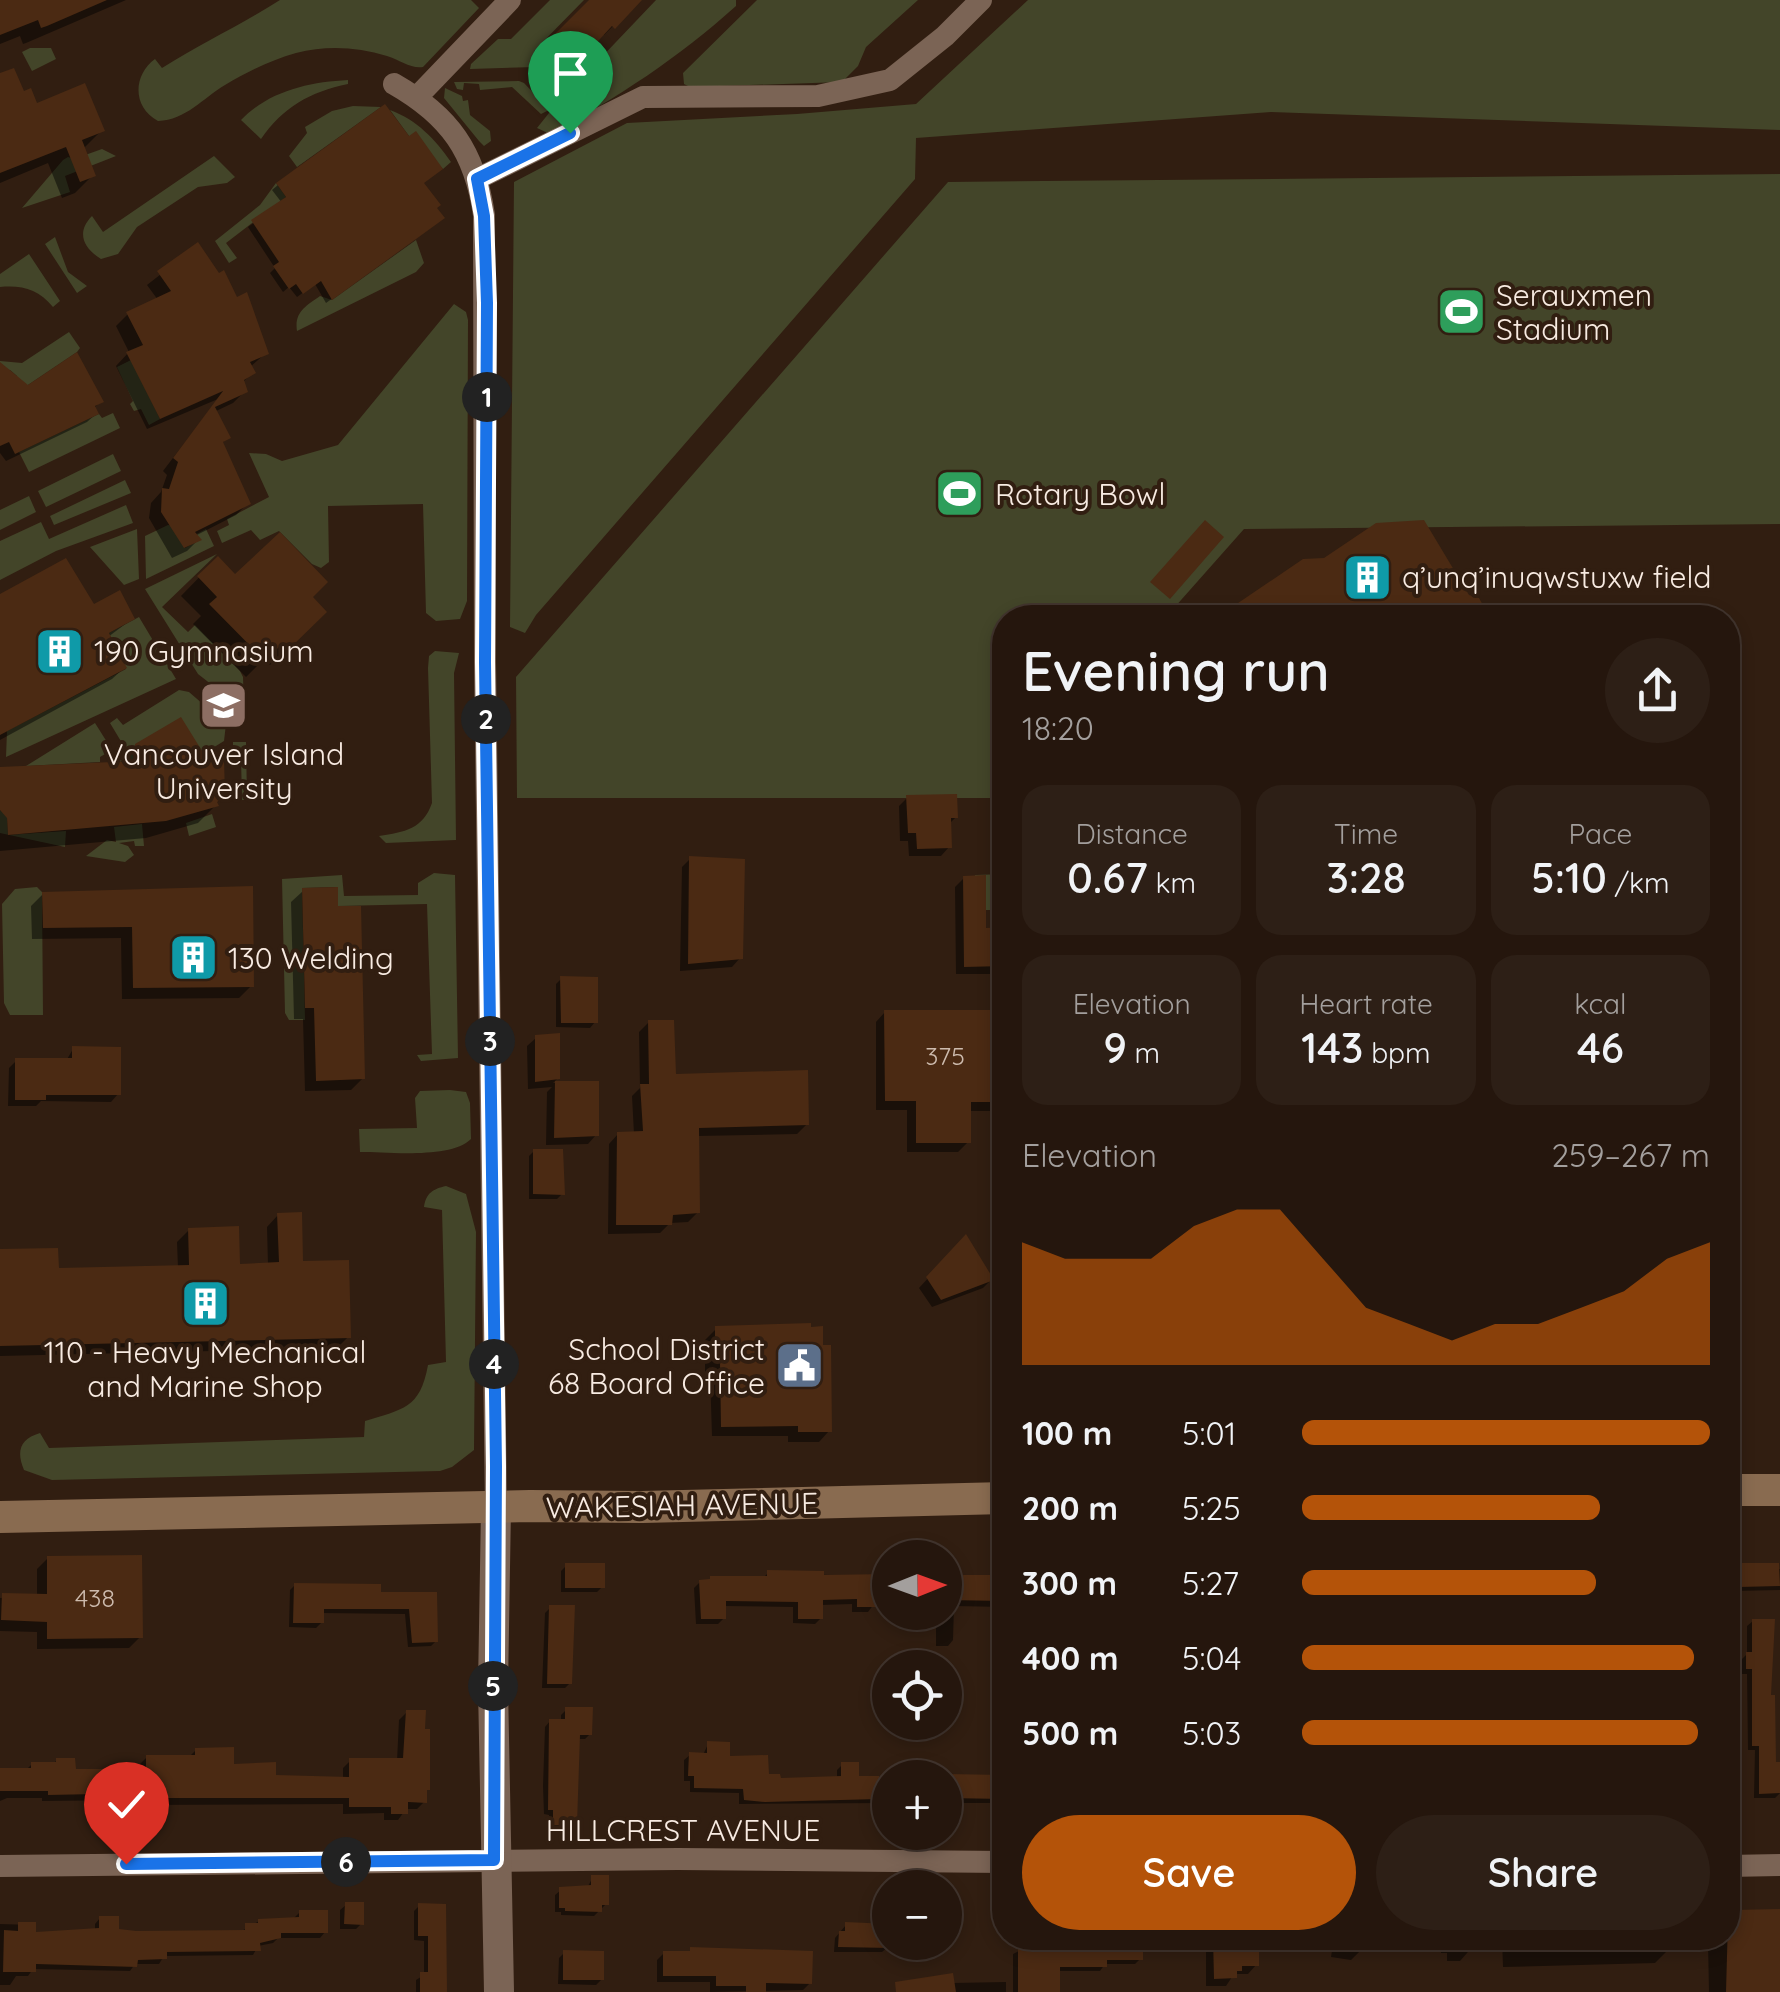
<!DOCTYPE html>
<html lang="en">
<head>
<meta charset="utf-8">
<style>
  body { margin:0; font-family:Quicksand,sans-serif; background:#2d1f16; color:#f1f3f6; height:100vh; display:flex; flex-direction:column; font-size:38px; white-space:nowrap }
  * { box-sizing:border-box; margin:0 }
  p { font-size:32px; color:#a39f9d }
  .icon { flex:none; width:55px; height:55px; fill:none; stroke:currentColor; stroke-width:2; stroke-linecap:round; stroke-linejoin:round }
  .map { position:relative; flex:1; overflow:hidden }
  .side { position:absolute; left:992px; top:605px; width:748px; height:1345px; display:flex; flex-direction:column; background:#25160d; border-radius:40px; box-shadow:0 5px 15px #0003,0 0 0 2px #42352e }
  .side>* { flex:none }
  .needle { width:65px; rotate:89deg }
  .fabs { position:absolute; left:872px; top:1540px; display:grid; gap:20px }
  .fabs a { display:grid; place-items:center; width:90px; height:90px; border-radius:50%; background:#25160d; box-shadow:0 5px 15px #0003,0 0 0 2px #42352e; font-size:50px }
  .pin { position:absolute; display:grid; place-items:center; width:85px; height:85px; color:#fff; margin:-102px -42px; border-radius:50% 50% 50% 0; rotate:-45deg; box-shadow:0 0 10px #0007 }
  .pin .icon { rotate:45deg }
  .km { position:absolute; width:50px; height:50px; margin:-25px; border-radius:50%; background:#222; color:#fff; font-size:28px; line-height:50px; text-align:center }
  .round { display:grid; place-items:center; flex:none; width:105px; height:105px; border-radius:52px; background:#2d1f16 }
  .head { display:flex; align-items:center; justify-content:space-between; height:170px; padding:0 30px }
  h1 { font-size:55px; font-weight:600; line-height:75px }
  .figures { display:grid; grid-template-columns:repeat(3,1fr); gap:15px; height:170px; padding:10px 30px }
  .figures div { display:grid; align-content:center; border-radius:25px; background:#2d1f16; text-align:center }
  .figures b { font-size:42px; font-weight:600 }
  .figures small { font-size:28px; font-weight:400 }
  .figures p { font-size:28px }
  .chart { height:280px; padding:20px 30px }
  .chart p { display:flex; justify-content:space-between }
  .chart svg { width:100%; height:180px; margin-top:10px; fill:#b45309; opacity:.7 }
  .cta { display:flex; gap:20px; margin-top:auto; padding:20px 30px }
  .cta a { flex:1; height:115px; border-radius:60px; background:#b45309; color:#fff; font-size:40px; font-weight:600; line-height:115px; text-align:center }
  .cta a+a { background:#2d1f16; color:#f1f3f6 }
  ul { padding:0 30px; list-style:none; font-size:32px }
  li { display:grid; grid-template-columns:160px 120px 1fr; align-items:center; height:75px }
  li i { height:25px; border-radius:12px; background:#b45309 }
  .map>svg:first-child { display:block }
  .green { fill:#434529 }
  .shadow { fill:#0007 }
  .building { fill:#4b2a13 }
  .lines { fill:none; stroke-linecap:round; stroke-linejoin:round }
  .minor { stroke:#7b6455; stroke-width:22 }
  .tertiary { stroke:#7b6455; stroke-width:30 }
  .secondary { stroke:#896b50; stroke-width:32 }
  .route-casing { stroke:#fff; stroke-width:20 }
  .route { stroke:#1a73e8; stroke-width:12 }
  .labels { text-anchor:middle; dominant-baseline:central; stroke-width:8; stroke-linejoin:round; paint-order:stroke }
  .number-label { font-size:25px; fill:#cdbbae }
  .poi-label { font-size:30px; fill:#f8ebe2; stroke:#311e11; text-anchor:start }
  .street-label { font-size:30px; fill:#f8ebe2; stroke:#311e11 }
</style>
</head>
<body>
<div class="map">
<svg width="1780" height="1992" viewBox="0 0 1780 1992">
  <rect width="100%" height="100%" fill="#311e11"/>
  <path class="green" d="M280,0H471L479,8L423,67C411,69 400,60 387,56C357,47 327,45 296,53C271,60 247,72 225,85C203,98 186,120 158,121C132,107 133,75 155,59L162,68C202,43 241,25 280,0Z
    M550,0H584L534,51L536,67L470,69L471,64L498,39H511Z
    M656,0H736V6C678,58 619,97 550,134L537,128L553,108L541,114L512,87L480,90L479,84L464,83L463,90L457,89L454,82L519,81L524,83L546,106L556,105Z
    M757,0H918L866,47L858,66L842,82L690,87L684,84L683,73Z
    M1028,0H1780V130L1271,112L916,138L915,179L536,615L525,633L510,627L514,182L627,123L797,114L916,104Z
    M30,48H51L56,59L32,71L22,52Z
    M348,80V84C310,92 283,107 261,139L241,120C269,91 309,82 348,80Z
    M445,88L462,96L463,101L468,100L470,115L490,131L491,141L484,146L479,141L444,98Z
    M353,106L381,107L297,167L289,156L307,133L305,127L332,111Z
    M390,110C417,120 435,139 451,162L443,169L409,136Z
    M102,149L116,156L65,176L70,192L22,208L63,160L68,157L74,159Z
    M214,156L235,177L227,183L198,187L137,227L118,254L101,259C83,248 76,232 92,216L103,232Z
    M1780,174V524L1244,529L1166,617L1005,618V798H517L516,677L948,182Z
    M276,183L286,197L226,243L237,258L229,263L215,241L260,205Z
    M55,237L68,272L87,286L77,293L45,244Z
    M416,240L424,263L416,272L297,331C294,312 306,306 320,296L332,300Z
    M29,254L60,301L53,307C38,289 22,285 0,287V274Z
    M454,304L466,312L468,320L467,601L460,619L436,621L426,613L423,504L328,506L329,562L321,568L312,564L279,531L260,540L251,530L222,543L217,531L229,525L227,519L269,497L249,453L266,454L282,461L338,445Z
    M69,332L80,348L77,352L19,391L17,376L10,370L0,369V361L22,363Z
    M131,360L160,419L149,425L141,409L134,411L130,404L133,401L117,367Z
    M113,413L120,428L29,472L19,452L99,414L102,418Z
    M113,454L121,471L46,507L38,491Z
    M125,480L131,493L54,525L50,516Z
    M29,496L36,512L0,530V510Z
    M126,505L133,523L56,551L0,580V541L41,522L49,539Z
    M168,525L174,526L185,548L194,543L191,537L206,529L214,546L146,579L145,536Z
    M137,529L139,579L124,585L90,547Z
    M217,554L162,607L188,632L195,625L240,671L243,677L244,710L198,674L145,589Z
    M139,617L176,679L6,757L7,731L126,669L109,633Z
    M435,651L459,653L454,673L456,840L386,843L379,836C405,832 423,829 432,803L428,668L429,656Z
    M179,690L189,692L226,724L224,741L203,754L116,762L128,753L110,723L117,718L123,725Z
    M95,723L112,750L100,757V762L26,766Z
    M233,742H246L247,800H242L241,758H233Z
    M0,810L7,815L8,835L66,831L65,847L0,833Z
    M212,814L216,827L189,836L186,823Z
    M142,824L144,846H135L134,841L119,843L128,846L134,855L125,862L86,856L107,840L116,842L114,827Z
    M434,873L455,875L458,1058L421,1061L417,1055L432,1054L427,904L338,906L337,887L302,888L305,1020H289L285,1013L282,879L342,875L344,896L418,895V883Z
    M1005,874V910H976L975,875Z
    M37,887L42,892L43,1015H10L4,1003L2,904L15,889Z
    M450,1090L466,1092L470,1103L471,1139C451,1159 389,1152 360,1152L359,1129L417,1128L415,1098L420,1091Z
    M446,1186L466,1194L476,1232L474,1450L452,1467L440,1471L52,1480L24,1470C16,1451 20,1439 40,1433L49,1448L364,1437L365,1421C403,1409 420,1409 428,1365L446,1362L442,1210L424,1207C426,1193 433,1189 446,1186Z"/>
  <path class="shadow" d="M0,0H126L26,43L23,44L20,36L0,44Z
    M590,0H639L604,35L602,33L555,83L532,60Z
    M0,76L36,106L102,130L84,148L93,175L75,193L62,198L48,163L0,183Z
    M421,183L435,208L437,223L326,303L315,284L297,297L289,287L283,292L270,273L275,268L248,227L282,203L272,190L278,185Z
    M197,246L266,353L250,367L253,372L242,383L245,391L233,403L214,412L227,438L221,444L248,503L236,515L195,536L198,540L187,551L172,558L149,518L151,503L161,492L167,475L163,471L218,399L147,429L116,366L129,352L116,326L128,314L158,300L147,285Z
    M0,372L27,388L101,401L93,409L96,414L87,422L6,461L0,453Z
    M217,559L235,578L310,597L324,611L270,665L264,659L246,677L193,624L201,616L181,596Z
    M0,597L93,608L132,619L108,637L124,668L112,679L0,740Z
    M136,746L216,805L198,823L146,838L0,851V770L118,765Z
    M1728,774L1737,782L1728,794Z
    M908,797L956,817L949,824V847L941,856H909L908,841H900L899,806Z
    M690,859L740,958L732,967L680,971L682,867Z
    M964,878L984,930H1005V974H956L955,887Z
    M250,888L251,986L239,998L122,999L121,938L32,939L31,906L43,894Z
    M303,891L363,1078L351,1090L305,1091L303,1019H294L291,902Z
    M561,979L595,1022L590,1028L556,1027V984Z
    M885,1012H1005V1111H968V1142L958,1152H907V1110H876V1022Z
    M649,1022L673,1077L807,1124L797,1134L697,1136L698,1212L688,1222L670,1223L660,1233L608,1234L609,1144L618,1134H634L632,1096L640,1088L639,1032Z
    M536,1038L558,1078L553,1083L596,1084V1135L588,1144L546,1145L547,1092L552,1087L528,1089L527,1046Z
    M73,1049L118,1094L111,1102L41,1101L36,1106H8L9,1068L16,1061H66Z
    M534,1151L562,1194L557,1199H529V1156Z
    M278,1215L301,1263L348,1337L337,1348L0,1356V1252L56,1271L178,1268L177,1242L189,1230L238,1266L268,1265L267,1227Z
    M1005,1217V1273H1001V1221Z
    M965,1238L991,1280L983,1288L932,1307L919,1288Z
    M716,1329L829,1431L819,1442H788V1436H712L710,1372H705V1340Z
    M48,1558L140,1637L129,1648L37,1649V1632L0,1631V1598L37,1596V1569Z
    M566,1566L602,1587L597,1592H561V1571Z
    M1740,1566L1780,1569V1590L1735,1591V1571Z
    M768,1573L890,1577V1604H874L868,1612H852V1604L821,1605V1618L815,1624L793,1623V1607L724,1606V1618L718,1624H696L694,1588L700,1582L762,1579Z
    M1005,1576V1607L954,1606L953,1640L948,1646H936V1612H945V1579Z
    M295,1585L378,1595L435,1594L436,1641L431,1646L408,1647L405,1614L322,1613V1622L316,1628L289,1627L290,1590Z
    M550,1608L570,1683L565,1688H542L545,1613Z
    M1753,1621L1768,1698L1774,1765L1780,1771V1793L1775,1798H1754L1755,1750H1748L1747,1674H1742L1741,1660L1747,1654V1626Z
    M566,1710L590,1734L585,1739H577L575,1824L569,1830L549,1829V1815L544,1814L543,1786L545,1727L550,1721H561V1715Z
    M407,1712L424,1802L417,1809H406L398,1820H384V1813L343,1814V1804L139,1805V1800L42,1801V1798H7L0,1801V1771L26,1770L32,1764L52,1765L57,1760L73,1772L140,1771V1764L147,1757L188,1758L196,1750L232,1766L273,1778L343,1779V1768L350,1761H397L399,1720Z
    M708,1744L728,1758L778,1780L837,1779V1770L842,1765L857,1778H890V1803L739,1804V1793L690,1792V1781H684V1760L690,1755H703Z
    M996,1769H1005V1812L991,1813V1803H945V1778H942L990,1777Z
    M593,1877L606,1904L594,1916L561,1915V1912H555V1895L561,1890L587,1888Z
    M346,1905L361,1924L356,1929H340V1910Z
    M419,1906L445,1992H416V1980L424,1975V1941L414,1940V1911Z
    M300,1912L325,1932L320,1938H278L273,1943L258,1946L253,1955L164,1956L159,1964H135L130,1971L33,1969L28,1976H16L10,1985H0V1924L34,1925V1935L95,1931V1924L100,1918L116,1931L240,1932L259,1921L294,1918Z
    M1736,1912H1780V1992H1709L1708,1942L1712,1938H1728V1921Z
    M846,1925L888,1947L882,1952H834L835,1938Z
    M1064,1938H1148H1141L1140,1959L1135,1964H1105L1100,1971H1057V1992H1013V1954L1036,1942H1064Z
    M1206,1938H1257L1256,1965L1248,1974H1234L1226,1986H1206Z
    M1334,1938H1384L1375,1952L1361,1950L1351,1960L1331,1957Z
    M1424,1938H1475V1944L1460,1961H1447V1953H1441V1950H1424Z
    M1502,1938H1673V1945L1655,1963L1503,1967Z
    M564,1953L602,1979L596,1985L558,1984L559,1958Z
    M664,1953L810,1983L803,1990L710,1992V1982H657V1960Z
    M1006,1982V1992H912L952,1983Z"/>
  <path class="building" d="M0,0H107L47,26L41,28L38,20L0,35Z
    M589,0H642L615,29L612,26L565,77L539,50Z
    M14,68L24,91L31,88L37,103L85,83L105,131L82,140L96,176L80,182L66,147L0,173V73Z
    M385,104L409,136L416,131L443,169L424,183L441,205L437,208L445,218L332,300L321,281L303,294L296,284L289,289L273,266L279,262L251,220L286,197L276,183Z
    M198,242L219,273L224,270L237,297L247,292L269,354L250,362L256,373L244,380L248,392L215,407L231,438L223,442L251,504L195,532L202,540L184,548L161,512L162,488L169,489L178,462L173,458L223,391L160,419L126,352L143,345L126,312L171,291L157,271Z
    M77,352L104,402L95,406L99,414L15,454L9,442L0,446V362L28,385Z
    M1205,520L1224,537L1170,599L1150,582Z
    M1424,520L1469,595L1479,598L1490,618H1216L1303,559L1324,558L1376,523Z
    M280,532L328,582L313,597L327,612L289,649L283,643L265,661L209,604L217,597L197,576L218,556L235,574Z
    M66,558L94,604L120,590L135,619L109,633L127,668L0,735V594Z
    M181,717L207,759L224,758L225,796L217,802L219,806L166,821L8,835L7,818L0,810V767L135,761V744Z
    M957,794L958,818H951L952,848L917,849L916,833H908L906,795Z
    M689,856L745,859L743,959L688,964Z
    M986,875V928L1005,927V966L964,967L963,876Z
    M253,886L254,987L133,988L132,927L43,928L42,892Z
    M338,887V906H361L365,1079L316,1081L314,1008H305L302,888Z
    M560,976L598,977V1023H561Z
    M884,1010H1005V1102H971V1143H916V1101H885Z
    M648,1020H674L676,1074L808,1070L809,1125L699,1128L700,1213L673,1215L672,1225H616L617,1132L643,1131L640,1084H649Z
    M560,1033V1079L535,1082V1035Z
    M72,1046L121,1047V1095H46V1100H15V1058H72Z
    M555,1081H599V1136L554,1138Z
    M533,1149H563L565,1195L533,1194Z
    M302,1212L303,1261L349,1260L351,1338L0,1346V1249L58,1248L59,1268L189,1265L188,1228L239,1226L240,1264L279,1262L277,1213Z
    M966,1234L994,1280L941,1300L926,1277Z
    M811,1323V1327L823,1326V1345H831L832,1432H798V1426L721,1427L720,1362H715V1326Z
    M142,1555L143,1638L47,1639V1622L1,1620L2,1593L47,1594V1556Z
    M565,1563H605V1588H565Z
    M1739,1563H1779L1780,1586L1739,1587Z
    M767,1570L824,1571V1575L890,1574V1599H876L877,1607H857V1599L823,1600V1619H798V1602L726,1601V1619H701L699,1580L710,1579V1576H767Z
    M945,1575H1005V1601L945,1600Z
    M294,1583L381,1584V1592H437L438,1642L412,1643L409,1609H324V1623H293Z
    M549,1605H575L572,1684H547Z
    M1752,1619H1775L1771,1695H1775L1776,1762H1780V1793L1759,1794V1746H1752V1669H1746V1652H1752Z
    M565,1707H593L592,1735H580L577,1825H553V1810H548L549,1719H565Z
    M406,1710H426L425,1729H430V1790H427V1803L408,1802V1814H391V1807H349V1798H146V1793L48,1795V1791H0V1768H31V1762H56V1758H75L76,1769H146V1755H195V1748L234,1747V1764L276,1762V1775L349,1777V1758H403Z
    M707,1741L730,1742V1756L768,1755L769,1774H780L781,1778L841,1776V1762H859V1776H879V1799L765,1802L744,1800L743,1789L694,1788V1776H688L689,1752L707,1753Z
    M946,1774L1005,1775V1799L945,1798Z
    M591,1875H609V1905H602V1912L565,1911V1908H559V1887L591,1885Z
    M345,1902H364V1925L344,1924Z
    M418,1903L446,1904L447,1992H420V1972H428V1936H418Z
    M1780,1909V1992H1726L1728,1919L1735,1910Z
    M299,1910H328V1933H281V1938L260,1943L261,1951L167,1952V1959L138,1960L137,1967L36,1964V1972H3L4,1930L18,1931V1922H36V1932L99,1928V1916H119V1929L136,1931L245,1930V1923H258V1919L299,1917Z
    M845,1922L890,1924V1948L838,1947L839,1931H845Z
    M1068,1938H1143V1960H1107V1967H1060V1992H1018V1946L1035,1947V1939Z
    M1213,1938H1241V1943L1259,1942V1966H1242V1971H1237V1978L1214,1979Z
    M690,1947L813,1951L812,1984L766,1983V1992H746V1986H716V1976H663V1951H690Z
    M563,1950L604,1951V1980H563Z
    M953,1973L956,1992H896L895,1982Z"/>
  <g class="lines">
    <path class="minor" d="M394,84C450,116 475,152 484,215L485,662L496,1508
      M417,97L510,0
      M477,179L643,97L818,96L890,80L945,36L981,0
      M0,1866L678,1859L1005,1862
      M1728,1866L1780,1865"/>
    <path class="tertiary" d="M496,1508L493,1687L499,1992"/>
    <path class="secondary" d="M1728,1490H1780
      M0,1517L530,1506L642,1507L1005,1498"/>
  </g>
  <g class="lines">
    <defs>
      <path id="route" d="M126,1864L494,1860L496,1466L485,662L487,303L484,216L477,179L570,133"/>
    </defs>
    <use href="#route" class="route-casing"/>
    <use href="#route" class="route"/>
  </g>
  <defs>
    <symbol id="stadium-square" viewBox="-11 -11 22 22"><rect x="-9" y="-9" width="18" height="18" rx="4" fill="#2e9e5b" stroke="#311e11"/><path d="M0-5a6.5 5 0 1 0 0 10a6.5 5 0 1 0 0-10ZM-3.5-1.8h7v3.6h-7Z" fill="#fff"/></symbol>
    <symbol id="building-square" viewBox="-11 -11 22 22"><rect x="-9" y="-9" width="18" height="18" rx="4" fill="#0f9aa8" stroke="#311e11"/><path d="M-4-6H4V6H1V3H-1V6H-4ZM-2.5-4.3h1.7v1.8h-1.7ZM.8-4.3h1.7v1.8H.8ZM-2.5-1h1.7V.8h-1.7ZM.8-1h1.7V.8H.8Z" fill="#fff"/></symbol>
    <symbol id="university-square" viewBox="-11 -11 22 22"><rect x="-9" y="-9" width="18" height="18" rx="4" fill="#8d6e63" stroke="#311e11"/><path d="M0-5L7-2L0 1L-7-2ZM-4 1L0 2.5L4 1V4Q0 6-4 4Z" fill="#fff"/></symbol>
    <symbol id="civic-square" viewBox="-11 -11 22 22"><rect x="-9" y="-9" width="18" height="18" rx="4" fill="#5c6f8a" stroke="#311e11"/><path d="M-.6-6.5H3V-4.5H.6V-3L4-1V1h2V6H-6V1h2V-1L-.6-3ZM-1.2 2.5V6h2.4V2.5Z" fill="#fff"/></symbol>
  </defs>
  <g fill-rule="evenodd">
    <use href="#stadium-square" x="1434" y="284" width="55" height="55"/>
    <use href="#stadium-square" x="932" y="466" width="55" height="55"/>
    <use href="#building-square" x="1340" y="550" width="55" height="55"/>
    <use href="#building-square" x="32" y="624" width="55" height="55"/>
    <use href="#university-square" x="196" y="678" width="55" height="55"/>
    <use href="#building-square" x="166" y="930" width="55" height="55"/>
    <use href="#building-square" x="178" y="1276" width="55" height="55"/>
    <use href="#civic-square" x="772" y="1338" width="55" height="55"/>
  </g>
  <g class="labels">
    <g class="number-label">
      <text x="945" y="1055">375</text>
      <text x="95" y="1597">438</text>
    </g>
    <g class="poi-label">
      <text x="1496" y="295">Serauxmen<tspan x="1496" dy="34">Stadium</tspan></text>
      <text x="995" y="494">Rotary Bowl</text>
      <text x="1402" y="577">q’unq’inuqwstuxw field</text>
      <text x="94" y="651">190 Gymnasium</text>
      <text x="224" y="754" text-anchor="middle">Vancouver Island<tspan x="224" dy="34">University</tspan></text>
      <text x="228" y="958">130 Welding</text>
      <text x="765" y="1349" text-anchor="end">School District<tspan x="765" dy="34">68 Board Office</tspan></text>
      <text x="205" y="1352" text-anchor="middle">110 - Heavy Mechanical<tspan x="205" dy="34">and Marine Shop</tspan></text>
    </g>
    <g class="street-label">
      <text transform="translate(682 1505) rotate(-1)">WAKESIAH AVENUE</text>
      <text x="683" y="1830">HILLCREST AVENUE</text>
    </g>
  </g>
</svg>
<div class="fabs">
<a><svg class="needle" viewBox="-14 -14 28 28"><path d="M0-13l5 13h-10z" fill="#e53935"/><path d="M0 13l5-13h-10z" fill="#a39f9d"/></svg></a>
<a><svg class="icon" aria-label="locate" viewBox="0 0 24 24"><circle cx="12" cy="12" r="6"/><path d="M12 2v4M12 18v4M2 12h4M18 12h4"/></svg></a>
<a>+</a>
<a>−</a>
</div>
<div class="pin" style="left:570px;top:133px;background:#1e9e55"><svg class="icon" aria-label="arrive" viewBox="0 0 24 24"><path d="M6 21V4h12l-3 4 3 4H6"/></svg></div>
<div class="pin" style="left:126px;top:1864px;background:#d93025"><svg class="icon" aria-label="check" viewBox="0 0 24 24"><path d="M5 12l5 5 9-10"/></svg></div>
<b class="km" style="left:487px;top:397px">1</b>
<b class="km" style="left:486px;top:719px">2</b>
<b class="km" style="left:490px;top:1041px">3</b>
<b class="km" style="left:494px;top:1364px">4</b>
<b class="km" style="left:493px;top:1686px">5</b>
<b class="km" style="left:346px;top:1862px">6</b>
<section class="side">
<div class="head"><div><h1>Evening run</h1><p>18:20</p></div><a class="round"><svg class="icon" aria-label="share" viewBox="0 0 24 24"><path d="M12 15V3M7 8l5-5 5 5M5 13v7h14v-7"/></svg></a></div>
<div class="figures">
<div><p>Distance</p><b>0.67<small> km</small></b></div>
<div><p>Time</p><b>3:28</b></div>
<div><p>Pace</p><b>5:10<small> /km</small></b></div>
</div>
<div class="figures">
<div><p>Elevation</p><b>9<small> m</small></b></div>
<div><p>Heart rate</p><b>143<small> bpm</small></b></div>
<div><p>kcal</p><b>46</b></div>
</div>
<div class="chart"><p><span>Elevation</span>259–267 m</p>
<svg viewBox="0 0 160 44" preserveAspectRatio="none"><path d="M0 44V14L10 18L20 18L30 18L40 10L50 6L60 6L70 18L80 30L90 34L100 38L110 34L120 34L130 30L140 26L150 18L160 14V44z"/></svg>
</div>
<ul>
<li><b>100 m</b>5:01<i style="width:100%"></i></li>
<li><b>200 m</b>5:25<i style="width:73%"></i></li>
<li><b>300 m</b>5:27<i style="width:72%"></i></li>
<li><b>400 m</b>5:04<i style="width:96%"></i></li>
<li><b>500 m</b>5:03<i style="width:97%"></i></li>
</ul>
<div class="cta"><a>Save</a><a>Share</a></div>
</section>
</div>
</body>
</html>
